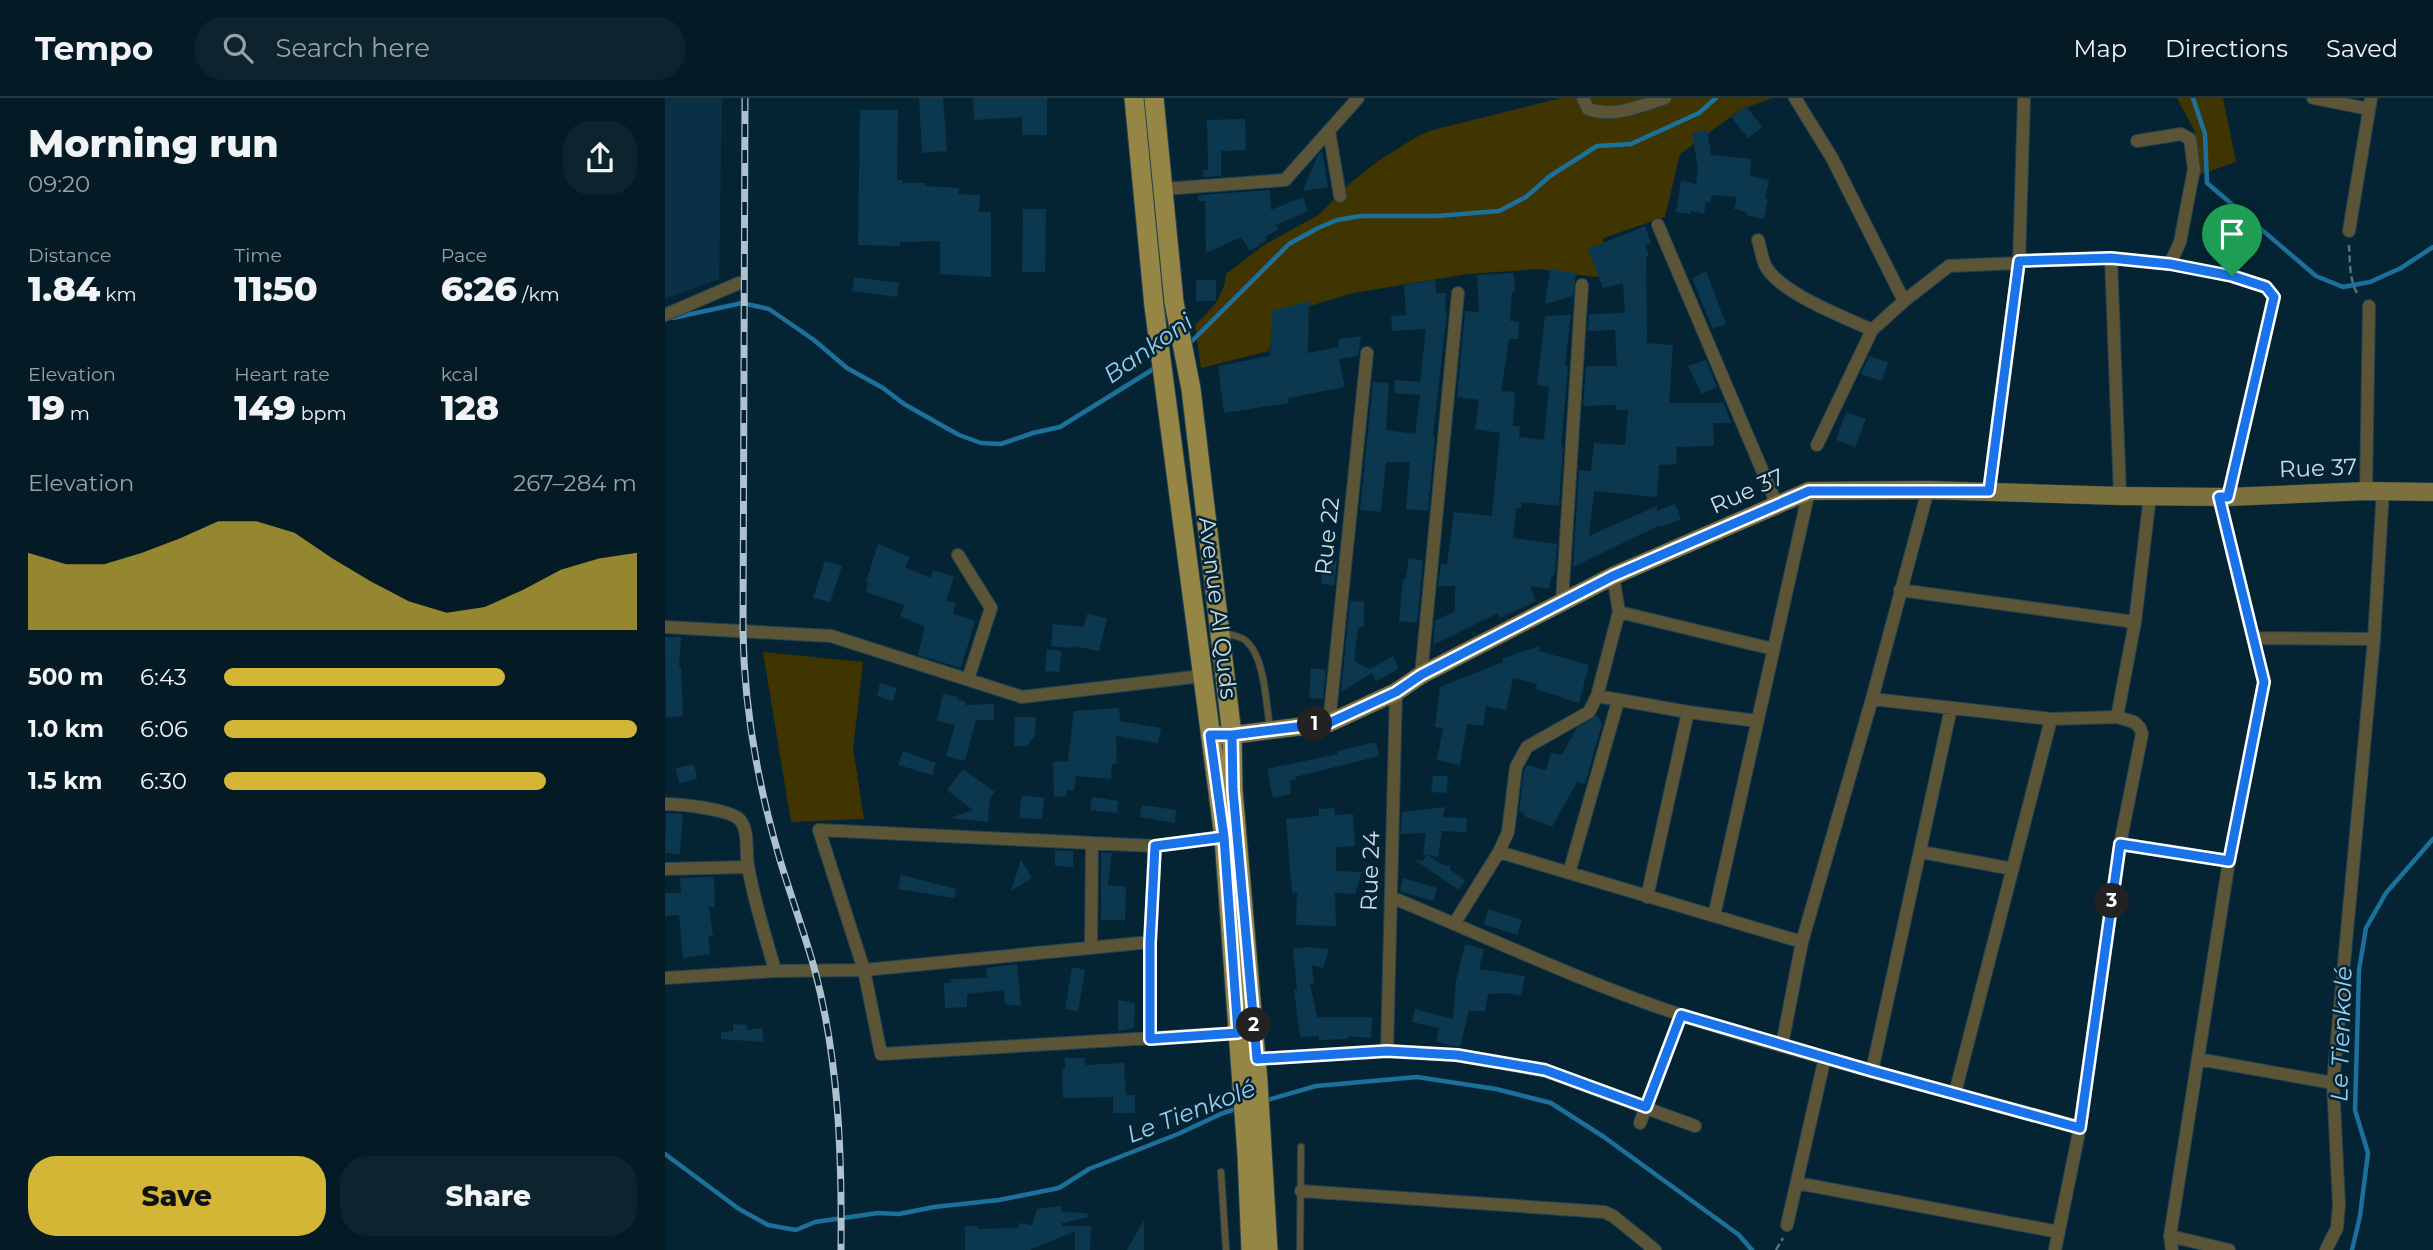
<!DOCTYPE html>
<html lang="en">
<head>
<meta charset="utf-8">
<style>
  body { margin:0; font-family:Montserrat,sans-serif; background:#0d242e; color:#f1f3f6; height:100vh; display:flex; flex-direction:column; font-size:26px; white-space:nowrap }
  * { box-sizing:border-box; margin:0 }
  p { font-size:23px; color:#97a1a7 }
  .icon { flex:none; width:38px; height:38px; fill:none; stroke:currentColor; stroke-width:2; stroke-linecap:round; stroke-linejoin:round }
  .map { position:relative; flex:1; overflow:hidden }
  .sheet { display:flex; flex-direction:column; background:#041b26; width:665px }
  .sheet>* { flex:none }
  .pin { position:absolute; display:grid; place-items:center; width:60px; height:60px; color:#fff; margin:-72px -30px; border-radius:50% 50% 50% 0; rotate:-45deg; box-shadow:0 0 7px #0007 }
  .pin .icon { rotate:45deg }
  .km { position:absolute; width:35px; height:35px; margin:-18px; border-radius:50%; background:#222; color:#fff; font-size:19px; line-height:35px; text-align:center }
  .round { display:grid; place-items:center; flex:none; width:74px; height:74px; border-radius:28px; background:#0d242e }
  .overview { display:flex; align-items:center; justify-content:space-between; height:119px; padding:0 28px }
  h1 { font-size:38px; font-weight:800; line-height:52px }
  .figures { display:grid; grid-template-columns:repeat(3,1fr); gap:10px; height:119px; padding:7px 28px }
  .figures div { display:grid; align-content:center }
  .figures b { font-size:35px; font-weight:800 }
  .figures small { font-size:19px; font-weight:400 }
  .figures p { font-size:19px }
  .chart { height:196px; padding:14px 28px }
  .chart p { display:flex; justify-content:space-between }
  .chart svg { width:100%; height:126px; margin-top:7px; fill:#d3b635; opacity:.7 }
  .action { display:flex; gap:14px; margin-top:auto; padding:14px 28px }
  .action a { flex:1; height:80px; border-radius:28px; background:#d3b635; color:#111; font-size:28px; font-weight:800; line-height:80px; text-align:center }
  .action a+a { background:#0d242e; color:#f1f3f6 }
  ul { padding:0 28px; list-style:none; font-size:23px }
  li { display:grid; grid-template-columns:112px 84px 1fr; align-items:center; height:52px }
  li i { height:18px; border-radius:9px; background:#d3b635 }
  header { display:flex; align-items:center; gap:42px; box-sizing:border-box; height:98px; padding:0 35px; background:#041b26; border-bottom:2px solid #253943 }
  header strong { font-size:33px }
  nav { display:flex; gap:38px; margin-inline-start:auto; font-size:24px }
  .search { width:490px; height:63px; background:#0d242e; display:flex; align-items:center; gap:18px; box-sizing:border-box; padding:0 24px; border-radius:28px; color:#97a1a7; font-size:26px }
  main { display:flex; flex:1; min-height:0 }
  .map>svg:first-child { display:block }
  .built { fill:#093044 }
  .green { fill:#403500 }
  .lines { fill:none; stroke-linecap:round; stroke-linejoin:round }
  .stream { stroke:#1b719b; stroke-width:4.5 }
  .building { fill:#0c384f }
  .lane-casing { stroke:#254250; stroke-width:8 }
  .street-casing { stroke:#254250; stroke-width:14 }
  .secondary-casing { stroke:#254250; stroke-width:19 }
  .primary-casing { stroke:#254250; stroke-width:21 }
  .path { stroke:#566f7d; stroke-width:2.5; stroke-dasharray:7 3.5; stroke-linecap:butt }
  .lane { stroke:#5b5436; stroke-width:6 }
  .street { stroke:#5b5436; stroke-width:12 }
  .secondary { stroke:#7c703f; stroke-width:18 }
  .primary { stroke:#968646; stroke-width:19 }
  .rail-casing { stroke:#afc1cd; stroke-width:7 }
  .rail { stroke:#052433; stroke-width:4.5; stroke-dasharray:13; stroke-linecap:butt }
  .route-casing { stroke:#fff; stroke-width:14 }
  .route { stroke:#1a73e8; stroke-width:9 }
  .labels { text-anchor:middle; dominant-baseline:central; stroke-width:5; stroke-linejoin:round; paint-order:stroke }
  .street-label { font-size:23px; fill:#cddde8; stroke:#052433 }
  .water-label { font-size:24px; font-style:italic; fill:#94cff3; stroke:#052433 }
</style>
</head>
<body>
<header>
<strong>Tempo</strong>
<div class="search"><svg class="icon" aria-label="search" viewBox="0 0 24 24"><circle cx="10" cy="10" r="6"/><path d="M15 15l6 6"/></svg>Search here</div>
<nav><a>Map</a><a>Directions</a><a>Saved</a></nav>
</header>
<main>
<section class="sheet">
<div class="overview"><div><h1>Morning run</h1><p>09:20</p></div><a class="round"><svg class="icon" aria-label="share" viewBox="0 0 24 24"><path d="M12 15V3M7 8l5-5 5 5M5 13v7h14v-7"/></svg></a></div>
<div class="figures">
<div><p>Distance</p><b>1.84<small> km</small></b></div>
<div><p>Time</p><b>11:50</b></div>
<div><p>Pace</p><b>6:26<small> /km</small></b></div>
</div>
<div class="figures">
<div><p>Elevation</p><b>19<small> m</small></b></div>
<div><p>Heart rate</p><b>149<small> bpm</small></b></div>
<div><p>kcal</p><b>128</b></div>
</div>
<div class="chart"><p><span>Elevation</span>267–284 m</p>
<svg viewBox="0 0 160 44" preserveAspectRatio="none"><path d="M0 44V17L10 21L20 21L30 17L40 12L50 6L60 6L70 10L80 19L90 27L100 34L110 38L120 36L130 30L140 23L150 19L160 17V44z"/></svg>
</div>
<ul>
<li><b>500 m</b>6:43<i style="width:68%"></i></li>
<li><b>1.0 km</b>6:06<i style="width:100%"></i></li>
<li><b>1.5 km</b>6:30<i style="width:78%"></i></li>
</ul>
<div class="action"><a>Save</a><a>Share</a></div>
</section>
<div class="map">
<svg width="1768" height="1152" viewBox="0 0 1768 1152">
  <rect width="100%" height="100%" fill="#052433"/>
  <path class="built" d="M0,0H57L54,181L0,201Z"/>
  <path class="green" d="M896,0H1107L1075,12L1015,56L1000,119L938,140L939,177L929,179L874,171L802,176L688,195L615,217L610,225L604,253L536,270L530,227C546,211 559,200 561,176L599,147L655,116L683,87L713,63L748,41L764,33Z
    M1512,0H1558L1571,64L1534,77L1530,34Z
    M98,554L198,564L188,650L199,721L126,724Z"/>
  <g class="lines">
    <path class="stream" d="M1528,0L1540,36L1542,85L1651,178L1678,189L1705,184L1736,170L1768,149
      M8,220L77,205L104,211L149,242L182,270L218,290L239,306L294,337L316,345L336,346L368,335L395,329L490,270
      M523,247L624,146L653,130L672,122L696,118H772L834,113L861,99L885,78L932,48L966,46L1034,15L1051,0
      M599,1003L651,988L752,979L831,991L886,1005L939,1039L1074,1137L1087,1152
      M0,1056L74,1111L103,1127L131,1132L150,1124L213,1115L234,1116L269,1109L334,1102L394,1090L424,1071L513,1036L558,1015L574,1010
      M1687,1152L1695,1118L1703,1055L1690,1012L1694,872L1701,830L1721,795L1768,741"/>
  </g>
  <path class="building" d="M254,0H278L282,53L257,55Z
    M308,0H382V37H357V19L309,22Z
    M1081,8L1097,29L1083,40L1066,19Z
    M195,12H233L232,82H237V85H260V88L294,90L293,96L315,97L314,114H326V179L275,176V143L235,144V148L193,147Z
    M580,21L581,52L556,53V78L538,79V72H543L542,22Z
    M1042,32L1046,57L1086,61L1085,78L1104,82L1100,101H1103L1099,121L1081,117L1082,114L1069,111L1072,99L1047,97L1045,105L1041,104L1039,116L1026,113L1025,116L1011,114L1016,83L1031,86L1033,70L1027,35Z
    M657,53L663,89L638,93L652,59Z
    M605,92L606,112L638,99L643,113L611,127L614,131L600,139L602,142L585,153L576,139L541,155L540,103H533V97Z
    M358,111H381L380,174H357Z
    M980,128L986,145L980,147L984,157L981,159L982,245L1008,247L1004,305H1059L1066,325H1048L1049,348L1011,349L1012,366L994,367L992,399L929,393L924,438L992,408V413L1010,406L1016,421L996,429L995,427L908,469L914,372L926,373L929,345L960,347L963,312H951V307L918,308L921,268H952L950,232L923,233L924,216L960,215L958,185L938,190L923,151Z
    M885,171L911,175L908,198L880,206Z
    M1041,173L1061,226L1048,231L1027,180Z
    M849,175L850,194H847L845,223L854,224L853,241H844L836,293L850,294L848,328H855L854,339L879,342L884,289L872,287L880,218L906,217L900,268H903L896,349H898L894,408L856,404V410H851L848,440L892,446L890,477L886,479L884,491L865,488L871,503L835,520L833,515L768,547L770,523L790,513V488H773L776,466L782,467L789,414L827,418L835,335L810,331L814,302L792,299L800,213L814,214L812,177Z
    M189,179L234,185L232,199L187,193Z
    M531,182H551V203H531Z
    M770,182L771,195H781L780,213H782L768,339H770L763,413L741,411L745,364H721L716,414L695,412L708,284L724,285L721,332L750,336L755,297L729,295L730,282L755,284L761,231L727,233L726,218L741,217L739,187Z
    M644,203L643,255L674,249L673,241L696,238L693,258L674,261L680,289L623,300L624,305L559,315L553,268L605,258L607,213Z
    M1204,258L1223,264L1217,283L1196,276Z
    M1041,262L1052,289L1037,296L1023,268Z
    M1181,314L1201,321L1190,349L1171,342Z
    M213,446L245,459L240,469L265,480L268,472L289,479L281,503L291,505L288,516L310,523L296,570L253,557L260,529L235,518L240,507L201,494L203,484H201Z
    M744,460L758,463L752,525L734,523L738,481H741Z
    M659,462L672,463L669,487L656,486Z
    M160,463L177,468L165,504L148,500Z
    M685,503L699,504V529H693L689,563L705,571L728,558L734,571L711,583L707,575L676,594Z
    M422,516L442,520L434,553L408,548V550L386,548L388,526L419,529Z
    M0,539H16L14,569H16L18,618L1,619Z
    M875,548L874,553L924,567L914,605L871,591L872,586L848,580L841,612L821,608L818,628L802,626L795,667L772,662L778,630L770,629L775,589L838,564V560Z
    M382,551L397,553L394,574L380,573Z
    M646,570L661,572L658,601L644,600Z
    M215,585L232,590L228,603L212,598Z
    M278,596L293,599V602L301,604L300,607L329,606V622H311L300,663L281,658L290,627L272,623Z
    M454,610L455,623L496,630L493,645L451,638L452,665L447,666L446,681L411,678L409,692H401L402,698L389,699L388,664L403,663L409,613Z
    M932,617L937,626L920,686L912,684L887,729L859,718L860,716L854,713L859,672L862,667L881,672L886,655L897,657L911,631Z
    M350,619H371L370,637L362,648H349Z
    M706,645H711L714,658L630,679L631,682L625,683L626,696L608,700L602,671L673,656L672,653Z
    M238,653L271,665L267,677L233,667Z
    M29,666L32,681L14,685L11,670Z
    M298,671L330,694L325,700L323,724L285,720L308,712L282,692Z
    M768,678H783L781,695L766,694Z
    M357,697L379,700L377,721L354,720Z
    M427,699L453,703L452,715L425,712Z
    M477,707L511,712L510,725L475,719Z
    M780,709L778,719L802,720L801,734L777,733L773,759L763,757L776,766L785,768V772L800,782L794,792L750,762L758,763L762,757H758L761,735L736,736L737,714Z
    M669,710L670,717L688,716L690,748L671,749V773L697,774L690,796L670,795L671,828L631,827L632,794L627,795L621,721L654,718V711Z
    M1,715L18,716L15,756L0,755Z
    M390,752L408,753V769L390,768Z
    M436,754L447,755L443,787L461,789L460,822H436Z
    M356,762L367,780L346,793Z
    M236,777L291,791L289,800L233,791Z
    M49,779L50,809H44L48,838H43L45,856L18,860L14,817L0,818V795H16L15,780Z
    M738,780L772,790L769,803L735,793Z
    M823,811L857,822L852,837L819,826Z
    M800,846L819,851L814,871L860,878L856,898L842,895L823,896L820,913H804L795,949L786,948L771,943L774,930L747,924L750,911L788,921L791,883Z
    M644,849L664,851L658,870L647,867L649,885L645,886L652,919H707L706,940L683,938V941L654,942V938L635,939L629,892H632L628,851Z
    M352,866L356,908L340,906L339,892L302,896V909L280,910L279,885H285L286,881L322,880L321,870Z
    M407,869L420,872L413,914L400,911Z
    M453,902L470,905L469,930L453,933Z
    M68,926L82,927V932L97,930L99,944L56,941V934L68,933Z
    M400,960H420V967L459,965L461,997H470V1015H448V999L398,1000L397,971H400Z
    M396,1108V1114L422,1115L423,1119L397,1125V1128H426L425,1152H410V1133L365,1152H300V1128H313V1131L354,1130V1125L367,1127L372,1111Z
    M479,1122V1152H462Z"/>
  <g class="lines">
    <defs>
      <path id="lane" d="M559,535C566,537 576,538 581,543C600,559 601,606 605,630
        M556,1074L561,1152
        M635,1152L636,1049"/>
      <path id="street" d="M918,0L923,11C948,20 976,8 1000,0
        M1130,0L1167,60L1239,203
        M1648,0L1704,11
        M664,33L675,98
        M1472,43L1516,36L1525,41L1529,71L1515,144L1505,166
        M498,91L620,82L693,0
        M993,127L1112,407
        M1684,133L1706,0
        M1093,142C1096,151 1097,162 1101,169C1117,196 1179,219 1207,232
        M1446,160L1455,398
        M1354,163L1446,160L1505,166L1567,178L1601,189L1609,199L1563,399
        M0,217L74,185
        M1152,347L1207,232L1239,203L1284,168L1354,165
        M1324,393L1354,165L1359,0
        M1701,393L1704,208
        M293,457L326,510L303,581
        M948,478L954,514L1108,551
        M1235,492L1470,524
        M897,504L917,187
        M0,529L166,538L357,599L537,578
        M1589,540L1709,541
        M756,577L793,195
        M932,598L1023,614L1092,623
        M1207,601L1386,621L1452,619L1469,624L1475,630L1477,636L1455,746L1415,1029L1390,1152
        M1452,619L1470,524L1485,398
        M664,625L702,255
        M0,706C15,706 63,711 74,721C85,732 80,754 83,768C89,804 101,839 110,873
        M559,739L490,748L154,732L199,872L216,956L573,935
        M1455,746L1564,763
        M834,754L843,734L851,669L862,649L924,614L932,598L954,514
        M1256,754L1348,771
        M0,771L83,769
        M904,775L953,603
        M726,799C822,839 917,884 1016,917C1147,960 1282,993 1415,1029
        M982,799L1023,614
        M1049,818L1144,393
        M789,826L834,754L1137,844
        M426,850L427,745
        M0,880L110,873L199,872L485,844
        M485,941V844L490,748
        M1117,947L1137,844L1207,601L1263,392
        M722,953L731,594
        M591,961L722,953L792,957L880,973L1030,1028
        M1533,961L1668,985
        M1207,973L1286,610
        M1290,995L1386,621
        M975,1025L1016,917
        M1132,1085L1394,1134
        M636,1093L939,1114L948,1118L990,1152
        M1122,1127L1160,959
        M1505,1138L1564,1152
        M1507,1152L1505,1138L1564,763L1599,584L1554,399
        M1661,1152L1672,1130L1674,1106L1668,985L1709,541L1718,392"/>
      <path id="secondary" d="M545,637H567L664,625L731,594L756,577L948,478L1144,393L1263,392L1455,398L1563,399L1701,393L1768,394"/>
      <path id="primary" d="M469,0L489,208L559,739L582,1056L586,1152
        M489,0L509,204L526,291L567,637L568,692L593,984L603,1152"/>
    </defs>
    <use href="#lane" class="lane-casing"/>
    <use href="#street" class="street-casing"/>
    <use href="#secondary" class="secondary-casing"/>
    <use href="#primary" class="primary-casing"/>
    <path class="path" d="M1684,147C1685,163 1684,185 1694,198
      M1111,1152L1118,1140"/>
    <use href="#lane" class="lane"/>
    <use href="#street" class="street"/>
    <use href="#secondary" class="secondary"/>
    <use href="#primary" class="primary"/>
    <defs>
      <path id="rail" d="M80,0L78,533C79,611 93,687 115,762C126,799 140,836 150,873C174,964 177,1058 176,1152"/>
    </defs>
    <use href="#rail" class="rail-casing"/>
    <use href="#rail" class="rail"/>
  </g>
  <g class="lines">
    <defs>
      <path id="route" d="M1567,178L1505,166L1446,160L1354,163L1324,393H1144L948,478L756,577L731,594L664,625L567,637H545L559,739L573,935L485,941V845L490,748L559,739L545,637H567L568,692L592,961L722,953L792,957L880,972L981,1009L1016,917L1207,973L1415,1030L1455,746L1564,763L1599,584L1554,399H1563L1609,199L1601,189L1567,178"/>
    </defs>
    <use href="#route" class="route-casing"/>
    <use href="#route" class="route"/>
  </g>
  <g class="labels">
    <g class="street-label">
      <text transform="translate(1653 370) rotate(-2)">Rue 37</text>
      <text transform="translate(1082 393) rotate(-24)">Rue 37</text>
      <text transform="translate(662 438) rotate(-84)">Rue 22</text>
      <text transform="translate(553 510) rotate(83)">Avenue Al Quds</text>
      <text transform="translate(705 773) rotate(-88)">Rue 24</text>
    </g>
    <g class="water-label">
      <text transform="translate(483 250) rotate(-35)">Bankoni</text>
      <text transform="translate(1676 936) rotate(-88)">Le Tienkolé</text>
      <text transform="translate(526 1013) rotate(-21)">Le Tienkolé</text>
    </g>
  </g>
</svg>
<div class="pin" style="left:1567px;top:178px;background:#1e9e55"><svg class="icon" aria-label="arrive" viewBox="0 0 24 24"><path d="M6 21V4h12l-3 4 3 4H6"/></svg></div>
<b class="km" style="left:650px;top:626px">1</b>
<b class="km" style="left:589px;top:927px">2</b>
<b class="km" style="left:1447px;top:803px">3</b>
</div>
</main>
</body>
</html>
